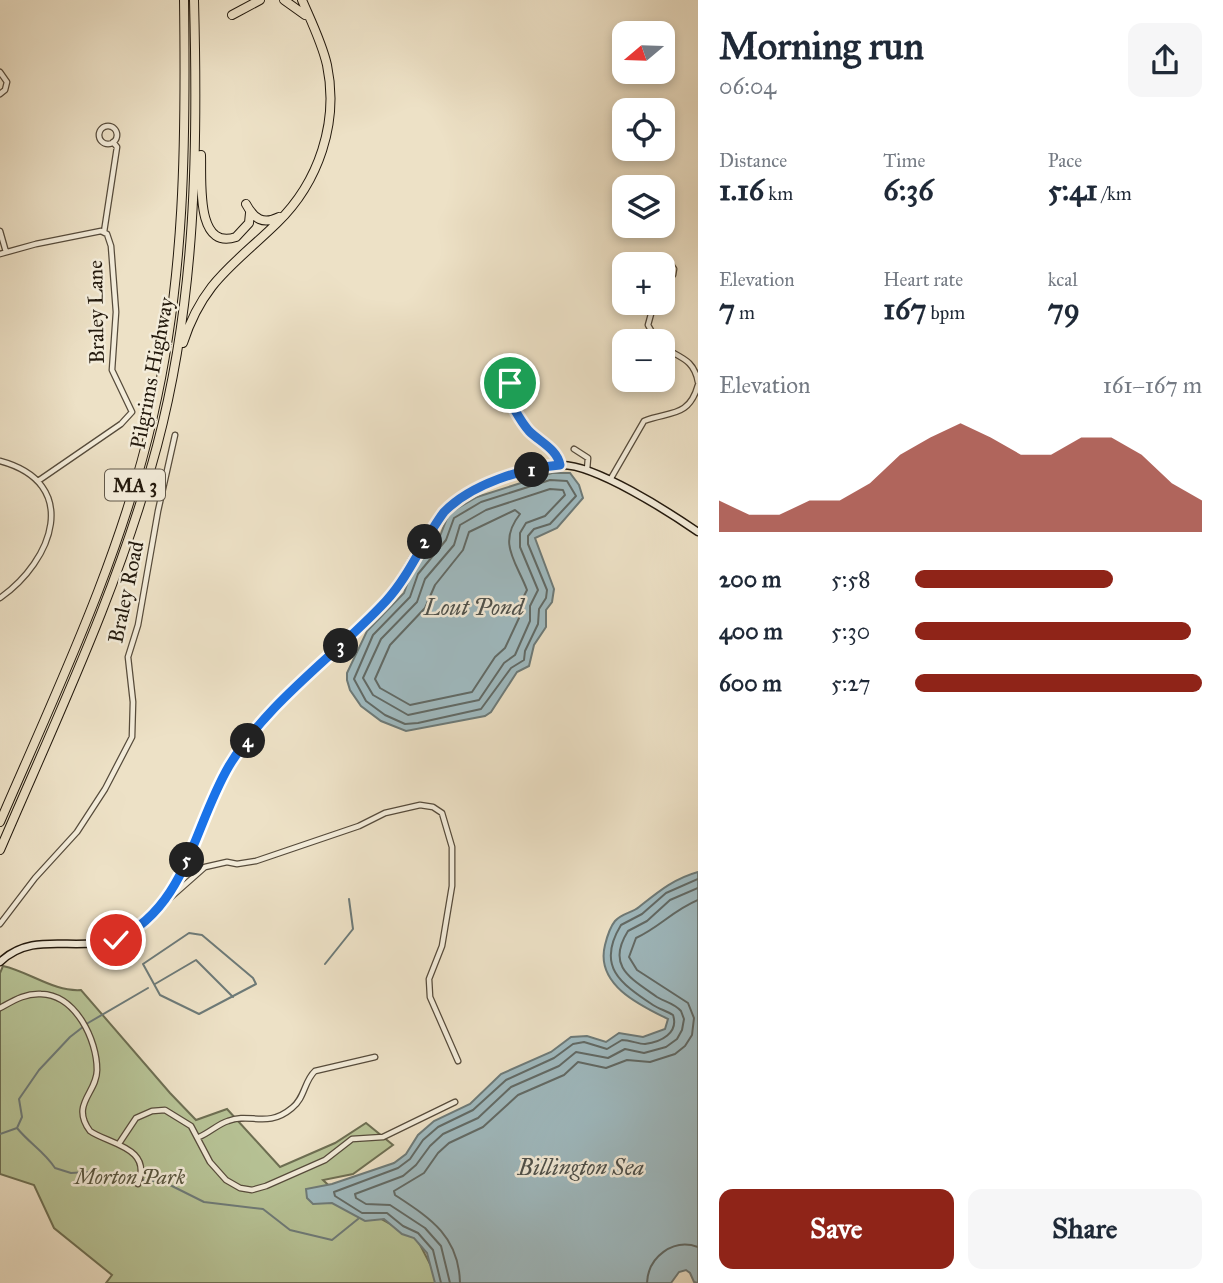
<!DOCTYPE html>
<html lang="en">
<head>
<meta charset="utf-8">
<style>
  body { margin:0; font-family:"IM FELL Great Primer",serif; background:#f6f6f7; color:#1f2937; height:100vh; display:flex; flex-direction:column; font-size:26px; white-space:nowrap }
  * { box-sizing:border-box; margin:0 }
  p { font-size:23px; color:#747a83 }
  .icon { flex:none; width:38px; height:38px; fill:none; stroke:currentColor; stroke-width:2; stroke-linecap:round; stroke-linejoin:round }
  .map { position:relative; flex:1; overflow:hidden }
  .sheet { display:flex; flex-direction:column; background:#fff; width:525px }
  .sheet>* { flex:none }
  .needle { width:46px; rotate:251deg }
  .buttons { position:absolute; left:612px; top:21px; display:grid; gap:14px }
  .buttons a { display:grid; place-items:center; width:63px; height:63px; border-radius:14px; background:#fff; box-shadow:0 4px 10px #0003; font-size:35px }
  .pin { position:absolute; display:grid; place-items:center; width:60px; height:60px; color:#fff; margin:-30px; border:4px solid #fff; border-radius:50%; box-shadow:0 2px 7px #0007 }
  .km { position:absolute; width:35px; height:35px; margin:-18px; border-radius:50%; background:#222; color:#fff; font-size:19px; line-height:35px; text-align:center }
  .round { display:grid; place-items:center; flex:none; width:74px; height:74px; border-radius:14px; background:#f6f6f7 }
  .summary { display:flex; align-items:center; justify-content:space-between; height:119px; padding:0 21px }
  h1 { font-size:38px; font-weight:700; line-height:52px }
  .stats { display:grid; grid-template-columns:repeat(3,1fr); gap:10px; height:119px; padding:7px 21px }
  .stats div { display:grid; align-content:center }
  .stats b { font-size:30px; font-weight:700 }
  .stats small { font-size:19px; font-weight:400 }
  .stats p { font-size:19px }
  .chart { height:196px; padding:14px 21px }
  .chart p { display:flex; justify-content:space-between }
  .chart svg { width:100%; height:126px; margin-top:7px; fill:#8f2418; opacity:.7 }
  .primary-button { display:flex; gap:14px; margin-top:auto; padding:14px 21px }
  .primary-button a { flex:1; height:80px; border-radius:14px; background:#8f2418; color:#fff; font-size:28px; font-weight:700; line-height:80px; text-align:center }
  .primary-button a+a { background:#f6f6f7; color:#1f2937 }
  ul { padding:0 21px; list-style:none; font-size:23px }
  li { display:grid; grid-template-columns:112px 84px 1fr; align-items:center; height:52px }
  li i { height:18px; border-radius:9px; background:#8f2418 }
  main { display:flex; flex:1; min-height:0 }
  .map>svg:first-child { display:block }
  .green { fill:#b7c396; stroke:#6d6e52; stroke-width:2 }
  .water { fill:#9fbac0; stroke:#6d7a78; stroke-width:2 }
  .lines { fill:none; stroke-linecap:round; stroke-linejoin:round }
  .shore { stroke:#616a66; stroke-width:2 }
  .stream { stroke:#6d7a78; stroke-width:2 }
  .street-casing { stroke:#564b3b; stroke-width:7 }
  .secondary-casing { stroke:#23190d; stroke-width:9 }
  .highway-casing { stroke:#23190d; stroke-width:10 }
  .street { stroke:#f3ecda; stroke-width:4.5 }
  .secondary { stroke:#f3ecda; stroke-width:6 }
  .highway { stroke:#ede1c6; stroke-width:8 }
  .route-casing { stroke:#fff; stroke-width:14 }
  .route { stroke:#1a73e8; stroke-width:9 }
  .labels { text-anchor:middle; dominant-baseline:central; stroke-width:5; stroke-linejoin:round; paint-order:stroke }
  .shield { fill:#f3ecda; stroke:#61584a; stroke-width:2 }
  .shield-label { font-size:19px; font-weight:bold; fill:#23190d }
  .street-label { font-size:21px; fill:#23190d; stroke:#f3ecda }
  .park-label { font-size:21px; font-style:italic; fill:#57543d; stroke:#f3ecda }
  .water-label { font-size:23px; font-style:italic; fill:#4e514c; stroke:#f3ecda }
</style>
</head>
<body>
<main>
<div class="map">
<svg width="698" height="1283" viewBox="0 0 698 1283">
  <rect width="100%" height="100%" fill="#ede1c6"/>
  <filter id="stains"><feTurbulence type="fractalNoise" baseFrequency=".00286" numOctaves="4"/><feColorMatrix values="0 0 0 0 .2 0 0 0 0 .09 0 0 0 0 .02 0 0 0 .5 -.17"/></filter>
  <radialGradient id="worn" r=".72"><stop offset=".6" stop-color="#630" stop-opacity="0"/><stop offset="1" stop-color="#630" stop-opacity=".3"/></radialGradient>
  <path class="green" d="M3,966C30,972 54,992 81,990L170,1093L196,1120L227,1109L280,1167L335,1143L366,1123L393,1145L353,1174L323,1180L340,1196L417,1239L440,1283H106L112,1275L54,1228L34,1185L0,1174V973Z"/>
  <path class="water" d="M552,473H570L579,485L583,498L557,528L535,538L554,589L552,602L546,610V627L534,645L529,666L517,672L491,712L485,716L406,731L381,721L361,706L350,690L347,680V673L367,631L404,593L412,570L440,536L449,513L477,497Z
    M698,872V1283L694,1282L690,1273L686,1270L679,1272L671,1283H435L427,1253L414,1238L402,1234L384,1219L365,1221L332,1203L313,1204L307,1198L306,1189L332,1184L394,1163L406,1154L418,1135L434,1121L470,1104L501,1074L551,1052L571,1037L587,1036L606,1042L619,1033L643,1037L665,1029L668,1019C639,1005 595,984 605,945C607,937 610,927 615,921C622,913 632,913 639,907C658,892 673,879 698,872Z"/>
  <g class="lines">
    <path class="shore" d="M550,480L567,481L576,496L550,524L534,529L528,536V544L547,590L546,598L539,609L538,624L525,651L524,660L511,668L481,709L418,723L405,724L385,715L366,701L354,679L373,635L410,597L418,574L446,540L454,518L481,502Z
      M550,489L563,490L565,495L545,516L526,523L520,533V547L538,590L530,606V621L515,655L504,663L479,700L408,715L373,695L363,678L381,639L417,602L425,579L454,545L460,525L486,510Z
      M515,510L520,514C497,543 516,561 527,590L520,604L519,618L505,648L495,657L472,692L410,705L380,688L375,679L390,645L425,608L435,585L463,550L469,532Z
      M441,1283L433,1250L418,1233L403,1226L387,1213H362L335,1196L334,1192L398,1168L410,1159L423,1140L438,1127L473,1110L506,1080L554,1058L573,1044L584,1042L607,1049L622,1040C630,1040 638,1044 645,1044C661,1042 679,1033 673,1015C667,1011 659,1009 653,1005C620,983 596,966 621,925L642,914L666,893L698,879
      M450,1283L441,1246L425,1228L390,1205L366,1204L356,1198L355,1194L403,1176L416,1165L430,1146L443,1134L478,1118L511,1087L559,1066L576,1052L608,1058L625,1049L644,1053L666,1047L677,1039L682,1030L684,1019L681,1011C674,1003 665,1002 657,997C630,978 606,966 628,931L647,921L670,900L698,888
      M460,1283C459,1236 430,1218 395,1195L394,1191L424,1173L438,1153L449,1143L483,1127L518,1095L564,1075L578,1062L606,1068L627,1060L650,1062L675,1054L685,1046L692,1035L694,1018L688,1003L637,970L629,957L636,938C660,927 672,911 698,900
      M647,1283C648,1257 673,1238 698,1247"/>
    <path class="stream" d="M189,933L202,935L253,978L256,984L199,1014L160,995L143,964Z
      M325,964L353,929L349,899
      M155,984L196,960L233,997
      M17,1128L22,1117L19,1099L39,1070L70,1037L88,1023L148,988
      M0,1134L17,1128C30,1144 44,1151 55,1168L71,1173L87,1172L136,1179
      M142,1180L164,1182L204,1202L263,1209L290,1230L332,1240L358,1219"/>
    <defs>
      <path id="street" d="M0,72L7,82L5,90L0,94
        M99 135a9 9 0 1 1 18 0a9 9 0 1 1-18 0Z
        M0,231L6,252
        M104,232L117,147L113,142
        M0,254L36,244L101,231L107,234L111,246L116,312L112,370L132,412L121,424L38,481
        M660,264L670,263L674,269L673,275L663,280
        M654,303L648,325L657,341
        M663,347C680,358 694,359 698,382
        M503,392L493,382L495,377L500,374L509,380V385L503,392C513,404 518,419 529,431C540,442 557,449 560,465
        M574,449L588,458L587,470
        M0,461C82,483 53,561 0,598
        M610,480L644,421C669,411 689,418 698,385
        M170,898L205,867L227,862L237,864L256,861L359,826L385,813L420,805L433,807L442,813L452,847V886L442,946L429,979L430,997L458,1061
        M0,924L35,878L77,832L105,789L132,737L133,702L128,657L138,625L158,511L175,435
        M0,1008C13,1001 25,993 41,994C76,995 97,1040 97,1070C97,1093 70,1104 90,1131C108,1144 153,1147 138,1184
        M199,1137C209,1133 218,1124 228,1121C250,1112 267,1129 292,1108C305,1098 304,1081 315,1071L375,1057
        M120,1142L136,1118L152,1111L165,1110L191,1126L210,1162L226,1180L240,1188L252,1190L266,1186L325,1160L352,1139L383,1137L455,1102"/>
      <path id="secondary" d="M0,962C44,920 100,972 155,914C194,872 199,810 231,763C272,703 330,659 380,607C407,578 419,539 445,510C458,496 478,489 495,482C516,474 539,465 562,465C596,465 669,512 698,532"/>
      <path id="highway" d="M284,0L305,15
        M232,15L260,0
        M201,155C202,179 195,251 236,237L249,223L250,213
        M246,204C254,219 263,225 279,217
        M183,343C203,281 234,265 277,223C319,182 339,122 327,65C322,43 311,21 302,0
        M0,822C57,690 121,557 153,416C185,278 186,141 184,0
        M0,850C57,717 120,586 157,446C196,299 198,151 194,0"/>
    </defs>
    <use href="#street" class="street-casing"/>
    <use href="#secondary" class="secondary-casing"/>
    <use href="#highway" class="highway-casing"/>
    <use href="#street" class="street"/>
    <use href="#secondary" class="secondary"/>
    <use href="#highway" class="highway"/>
  </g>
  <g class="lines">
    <defs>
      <path id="route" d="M116,940C187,907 193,827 229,766C268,701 335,656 386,601C410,575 423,540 444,512C471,484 523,468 560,465C557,449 540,442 529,431C518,419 513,404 503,392L510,383"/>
    </defs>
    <use href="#route" class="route-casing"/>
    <use href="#route" class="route"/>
  </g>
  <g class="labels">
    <rect class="shield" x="105" y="469.5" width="60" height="31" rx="5"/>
    <g class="shield-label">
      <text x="135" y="485">MA 3</text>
    </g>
    <g class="street-label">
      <text transform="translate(96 312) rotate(-91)">Braley Lane</text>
      <text transform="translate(152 373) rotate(-79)">Pilgrims Highway</text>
      <text transform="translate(126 592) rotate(-78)">Braley Road</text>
    </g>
    <g class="park-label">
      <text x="130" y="1177">Morton Park</text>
    </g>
    <g class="water-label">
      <text x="474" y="607">Lout Pond</text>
      <text x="581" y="1167">Billington Sea</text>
    </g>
  </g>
  <rect width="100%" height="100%" filter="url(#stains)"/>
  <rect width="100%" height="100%" fill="url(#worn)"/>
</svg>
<div class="buttons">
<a><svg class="needle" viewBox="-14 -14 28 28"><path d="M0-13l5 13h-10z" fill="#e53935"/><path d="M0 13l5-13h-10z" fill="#747a83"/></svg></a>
<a><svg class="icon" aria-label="locate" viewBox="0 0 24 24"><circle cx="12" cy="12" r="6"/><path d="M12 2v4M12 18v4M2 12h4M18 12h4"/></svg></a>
<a><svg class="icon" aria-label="layers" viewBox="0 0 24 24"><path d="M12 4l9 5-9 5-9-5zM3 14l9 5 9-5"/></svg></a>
<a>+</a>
<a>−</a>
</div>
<div class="pin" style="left:510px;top:383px;background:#1e9e55"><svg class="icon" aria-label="arrive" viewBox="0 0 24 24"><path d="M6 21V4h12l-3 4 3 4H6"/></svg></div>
<div class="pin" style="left:116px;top:940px;background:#d93025"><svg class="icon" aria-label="check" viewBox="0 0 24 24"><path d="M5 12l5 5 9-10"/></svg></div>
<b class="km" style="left:532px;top:470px">1</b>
<b class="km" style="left:425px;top:542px">2</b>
<b class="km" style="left:341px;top:646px">3</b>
<b class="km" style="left:248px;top:741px">4</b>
<b class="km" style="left:187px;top:860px">5</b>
</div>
<section class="sheet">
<div class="summary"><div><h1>Morning run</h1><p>06:04</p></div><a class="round"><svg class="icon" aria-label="share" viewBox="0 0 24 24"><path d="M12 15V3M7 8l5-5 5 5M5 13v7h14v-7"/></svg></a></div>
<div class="stats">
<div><p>Distance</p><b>1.16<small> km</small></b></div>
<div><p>Time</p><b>6:36</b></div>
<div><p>Pace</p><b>5:41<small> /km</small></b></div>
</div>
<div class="stats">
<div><p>Elevation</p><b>7<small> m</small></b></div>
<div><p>Heart rate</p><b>167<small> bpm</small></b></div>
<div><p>kcal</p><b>79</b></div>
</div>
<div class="chart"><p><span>Elevation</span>161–167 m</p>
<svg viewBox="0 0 160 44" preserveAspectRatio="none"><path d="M0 44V33L10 38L20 38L30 33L40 33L50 27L60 17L70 11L80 6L90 11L100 17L110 17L120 11L130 11L140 17L150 27L160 33V44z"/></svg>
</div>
<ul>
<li><b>200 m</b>5:58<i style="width:69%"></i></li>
<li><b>400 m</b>5:30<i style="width:96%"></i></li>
<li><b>600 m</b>5:27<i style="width:100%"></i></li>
</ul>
<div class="primary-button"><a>Save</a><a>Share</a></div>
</section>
</main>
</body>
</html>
